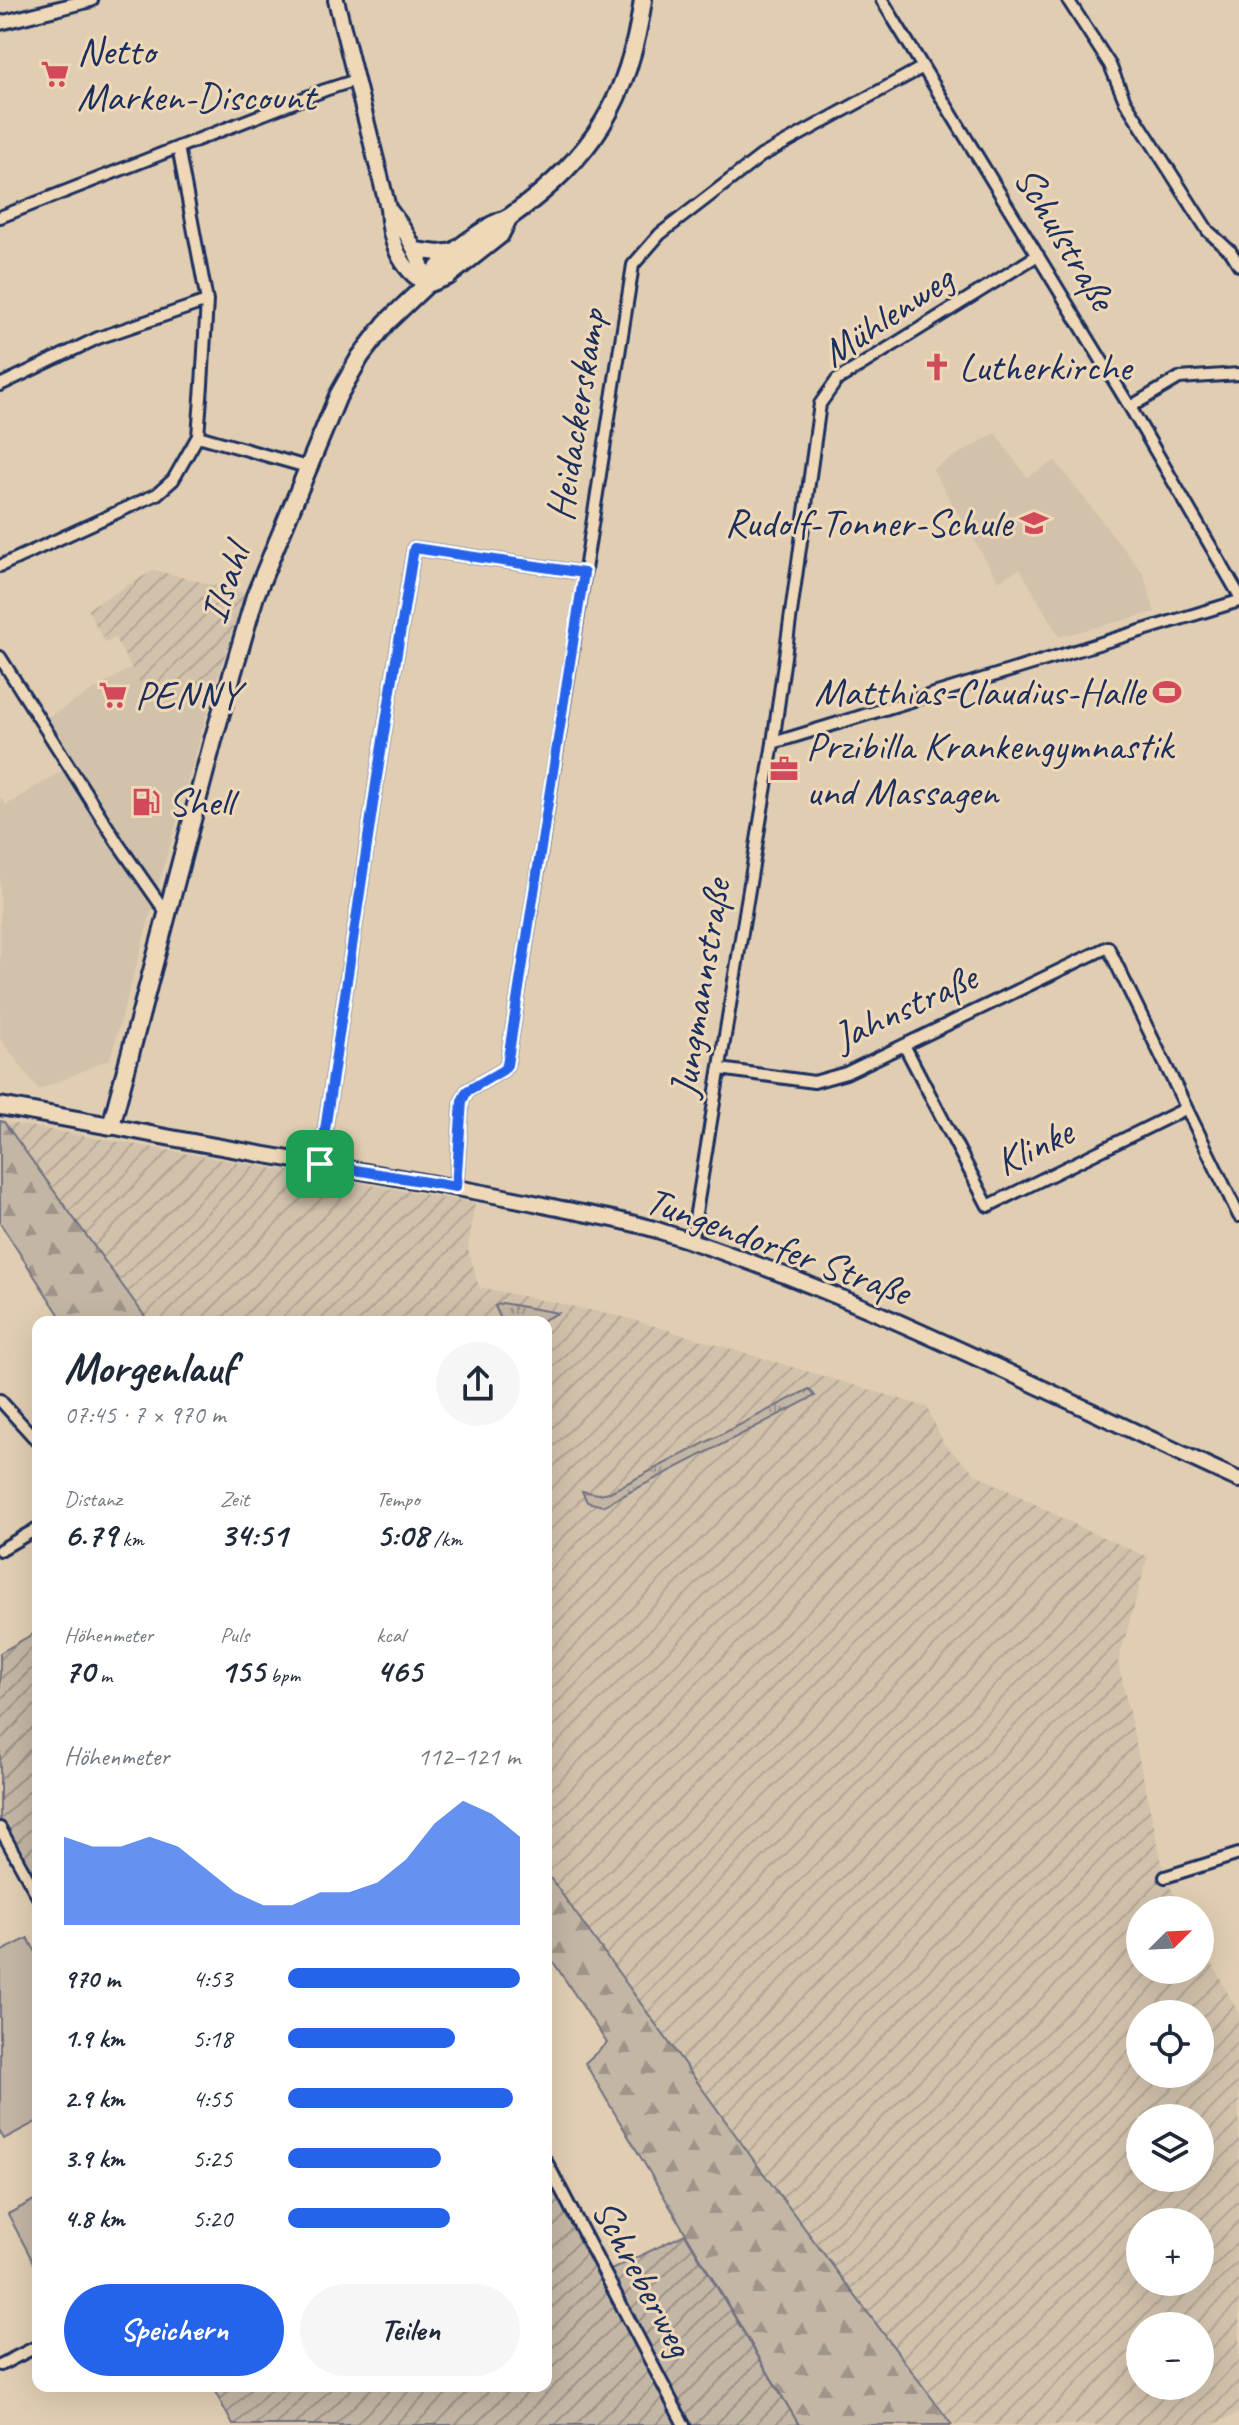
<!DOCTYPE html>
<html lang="de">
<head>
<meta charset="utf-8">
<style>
  body { margin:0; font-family:Caveat,sans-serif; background:#f6f6f7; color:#1f2937; height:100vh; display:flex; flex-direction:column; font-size:30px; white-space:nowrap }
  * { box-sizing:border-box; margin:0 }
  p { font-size:26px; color:#747a83 }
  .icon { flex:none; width:44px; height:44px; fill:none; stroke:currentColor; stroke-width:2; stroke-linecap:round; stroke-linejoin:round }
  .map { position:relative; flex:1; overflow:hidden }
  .details { position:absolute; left:32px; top:1316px; width:520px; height:1076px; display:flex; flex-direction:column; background:#fff; border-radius:16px; box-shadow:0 8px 32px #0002 }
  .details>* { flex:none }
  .needle { width:52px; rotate:66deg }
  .controls { position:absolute; left:1126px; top:1896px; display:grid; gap:16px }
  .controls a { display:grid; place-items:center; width:88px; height:88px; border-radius:50%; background:#fff; box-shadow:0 8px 32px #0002; font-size:40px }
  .pin { position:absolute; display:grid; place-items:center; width:68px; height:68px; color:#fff; margin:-34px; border-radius:16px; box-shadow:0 4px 12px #0006 }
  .round { display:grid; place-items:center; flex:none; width:84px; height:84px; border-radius:42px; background:#f6f6f7 }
  .summary { display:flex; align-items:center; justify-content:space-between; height:136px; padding:0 32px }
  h1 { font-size:44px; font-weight:600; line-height:60px }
  .metrics { display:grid; grid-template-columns:repeat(3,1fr); gap:12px; height:136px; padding:8px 32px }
  .metrics div { display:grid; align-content:center }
  .metrics b { font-size:34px; font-weight:600 }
  .metrics small { font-size:22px; font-weight:400 }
  .metrics p { font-size:22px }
  .chart { height:224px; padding:16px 32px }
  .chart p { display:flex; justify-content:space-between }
  .chart svg { width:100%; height:144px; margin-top:8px; fill:#2563eb; opacity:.7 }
  .button { display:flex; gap:16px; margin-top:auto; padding:16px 32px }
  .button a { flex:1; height:92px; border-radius:48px; background:#2563eb; color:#fff; font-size:32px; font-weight:600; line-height:92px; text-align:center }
  .button a+a { background:#f6f6f7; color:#1f2937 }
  ul { padding:0 32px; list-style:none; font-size:26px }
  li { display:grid; grid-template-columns:128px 96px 1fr; align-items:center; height:60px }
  li i { height:20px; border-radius:10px; background:#2563eb }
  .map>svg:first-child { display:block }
  .built { fill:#d2c2ac }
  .industrial { fill:url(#industrial-furrows); fill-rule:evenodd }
  .grass { fill:url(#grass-tufts); stroke:#707282; stroke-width:2 }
  .forest { fill:url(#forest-firs); stroke:#707282; stroke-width:2 }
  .garden { fill:url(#garden-furrows); stroke:#707282; stroke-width:2 }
  .pitch { fill:#c4b6a5; stroke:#707282; stroke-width:2 }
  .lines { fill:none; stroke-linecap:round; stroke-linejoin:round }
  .minor-casing { stroke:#1b2f5e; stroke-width:16 }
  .tertiary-casing { stroke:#1b2f5e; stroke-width:18 }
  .secondary-casing { stroke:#1b2f5e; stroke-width:20 }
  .primary-casing { stroke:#1b2f5e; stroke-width:22 }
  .minor { stroke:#eed8b7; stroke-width:10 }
  .tertiary { stroke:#eed8b7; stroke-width:12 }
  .secondary { stroke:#eed8b7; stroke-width:14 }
  .primary { stroke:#eed8b7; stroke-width:16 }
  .route-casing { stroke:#fff; stroke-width:16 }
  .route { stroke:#2563eb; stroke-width:10 }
  .labels { text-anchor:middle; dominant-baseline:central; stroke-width:6; stroke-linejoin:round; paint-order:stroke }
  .poi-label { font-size:40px; fill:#1b2f5e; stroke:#eed8b7; text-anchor:start }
  .street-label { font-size:40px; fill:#1b2f5e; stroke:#eed8b7 }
</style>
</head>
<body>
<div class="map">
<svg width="1239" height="2425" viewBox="0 0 1239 2425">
  <defs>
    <pattern id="industrial-furrows" width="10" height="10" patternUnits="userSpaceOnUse" patternTransform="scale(2)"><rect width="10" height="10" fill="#d2c2ac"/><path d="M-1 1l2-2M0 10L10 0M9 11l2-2" fill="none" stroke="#b4a796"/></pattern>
    <pattern id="grass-tufts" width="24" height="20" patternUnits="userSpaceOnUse" patternTransform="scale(2)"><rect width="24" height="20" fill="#c4b6a5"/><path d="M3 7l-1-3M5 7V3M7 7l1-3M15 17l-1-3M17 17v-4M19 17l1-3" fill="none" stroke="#9e948a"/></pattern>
    <pattern id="forest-firs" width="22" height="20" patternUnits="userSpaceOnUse" patternTransform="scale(2)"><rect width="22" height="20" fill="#c4b6a5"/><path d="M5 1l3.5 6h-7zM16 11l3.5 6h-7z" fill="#9e948a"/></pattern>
    <pattern id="garden-furrows" width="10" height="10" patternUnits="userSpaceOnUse" patternTransform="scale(2)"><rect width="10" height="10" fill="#c4b6a5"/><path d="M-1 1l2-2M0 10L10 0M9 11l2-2" fill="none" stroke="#9e948a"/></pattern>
  </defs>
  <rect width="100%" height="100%" fill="#e1ceb2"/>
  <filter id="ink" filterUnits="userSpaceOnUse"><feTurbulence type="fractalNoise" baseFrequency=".0125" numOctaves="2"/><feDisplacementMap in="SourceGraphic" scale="16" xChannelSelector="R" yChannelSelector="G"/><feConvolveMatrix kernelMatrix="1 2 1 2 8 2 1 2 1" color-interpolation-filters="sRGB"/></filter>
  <g filter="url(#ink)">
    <path class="built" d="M995,433L1027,477L1055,461L1143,573L1155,612L1059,637L1020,569L998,581L932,469Z
      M131,668L144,691L164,680L213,692L110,1059L39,1090L0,1039V796L6,805L71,765L43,720Z"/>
    <path class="industrial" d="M154,570L245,593L213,692L164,681L144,691L115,638L105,642L87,609Z
      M4,1122L475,1203L468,1249L479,1287L624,1317L927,1407L944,1444L976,1474L1082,1528L1148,1557L1118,1662L1165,1877L1183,1910H1140V1970H1200V1941L1239,2014V2413L1213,2425H952L758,2166L546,1872V1322H149ZM1140,2014H1200V2074H1140ZM1140,2118H1200V2178H1140ZM1140,2222H1200V2282H1140ZM1140,2326H1200V2386H1140Z"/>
    <path class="grass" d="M502,1303L558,1313L539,1322H502L495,1306Z
      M809,1389L815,1396L603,1506L587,1502L582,1491L599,1494L610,1492Z"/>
    <path class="forest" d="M0,1121L4,1122L149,1322H64L0,1223Z
      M546,1872L758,2166L952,2425H799L585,2063L607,2043L546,1951Z"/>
    <path class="garden" d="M38,1631V1897L0,1828V1653Z
      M546,2161L605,2273L685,2234L799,2425H233L212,2386H546Z"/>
    <path class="pitch" d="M28,1938L38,1956V2121L4,2139L0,2132V1952Z
      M38,2198V2271L8,2214Z"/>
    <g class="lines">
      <defs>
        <path id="minor" d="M882,0L1130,407L1239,595
          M1068,0L1110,65L1125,101L1208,231L1231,252L1239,265
          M0,217L325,90L356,80
          M0,385L98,338L207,301
          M1130,407L1179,378L1239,374
          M198,436L307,467
          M0,566L157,494L173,480L198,436L202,385L207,301L178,147
          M0,657L117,842L167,914
          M773,743L1239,601
          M904,1045L988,1206L1185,1109
          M720,1069L814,1082L846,1073L1108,947L1239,1216
          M320,1164L377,777L414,548L584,573
          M456,1187L462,1101L467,1091L503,1070L507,1065L633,265L660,234L761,156L923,67
          M691,1243L773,743L820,404L837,380L1038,255
          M0,1400L38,1442
          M0,1550L38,1528
          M0,1828L38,1897
          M1165,1877L1239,1854
          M546,2161L684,2425
          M0,2365L38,2346"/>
        <path id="tertiary" d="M0,23L91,0"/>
        <path id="secondary" d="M336,0L388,208C389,238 399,270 427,284
          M388,208C406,230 420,256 427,284
          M415,250L438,253L456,251
          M111,1126C253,1156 397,1174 539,1204C577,1213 619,1218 657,1230C858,1293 1047,1393 1239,1480"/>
        <path id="primary" d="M427,284C442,258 464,243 489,227C496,222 504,221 511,216C593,157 629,100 643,0
          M0,1106L111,1126L214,737L255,596L338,396L360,357L386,323L427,284L448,276L500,235L508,219"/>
      </defs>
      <use href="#minor" class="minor-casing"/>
      <use href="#tertiary" class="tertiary-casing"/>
      <use href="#secondary" class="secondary-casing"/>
      <use href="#primary" class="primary-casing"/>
      <use href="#minor" class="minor"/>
      <use href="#tertiary" class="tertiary"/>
      <use href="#secondary" class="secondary"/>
      <use href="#primary" class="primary"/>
    </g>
  </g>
  <g class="lines" filter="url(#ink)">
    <defs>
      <path id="route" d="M414,548L584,573L507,1065L503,1070L467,1091L462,1101L456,1187L320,1164L377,777Z"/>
    </defs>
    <use href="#route" class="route-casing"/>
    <use href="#route" class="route"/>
  </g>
  <defs>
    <symbol id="supermarket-bare" viewBox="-9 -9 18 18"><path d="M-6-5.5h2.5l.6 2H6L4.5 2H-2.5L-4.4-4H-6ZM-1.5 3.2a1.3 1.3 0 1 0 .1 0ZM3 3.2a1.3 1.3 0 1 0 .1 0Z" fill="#d1495b" stroke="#eed8b7" stroke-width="2.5" paint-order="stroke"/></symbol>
    <symbol id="church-bare" viewBox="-9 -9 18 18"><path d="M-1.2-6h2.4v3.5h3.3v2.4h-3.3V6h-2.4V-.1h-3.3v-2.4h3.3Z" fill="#d1495b" stroke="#eed8b7" stroke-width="2.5" paint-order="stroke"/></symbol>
    <symbol id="school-bare" viewBox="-9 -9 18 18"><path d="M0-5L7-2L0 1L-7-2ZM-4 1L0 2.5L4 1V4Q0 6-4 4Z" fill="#d1495b" stroke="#eed8b7" stroke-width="2.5" paint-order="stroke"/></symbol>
    <symbol id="stadium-bare" viewBox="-9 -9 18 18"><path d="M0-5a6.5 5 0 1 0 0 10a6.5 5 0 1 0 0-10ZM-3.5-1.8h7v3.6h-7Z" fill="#d1495b" stroke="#eed8b7" stroke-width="2.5" paint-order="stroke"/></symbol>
    <symbol id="office-bare" viewBox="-9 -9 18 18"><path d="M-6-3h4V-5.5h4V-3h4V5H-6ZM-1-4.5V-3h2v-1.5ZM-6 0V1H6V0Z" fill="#d1495b" stroke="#eed8b7" stroke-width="2.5" paint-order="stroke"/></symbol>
    <symbol id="fuel-bare" viewBox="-9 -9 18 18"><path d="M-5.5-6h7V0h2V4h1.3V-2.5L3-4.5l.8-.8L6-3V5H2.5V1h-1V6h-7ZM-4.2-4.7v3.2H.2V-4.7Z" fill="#d1495b" stroke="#eed8b7" stroke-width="2.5" paint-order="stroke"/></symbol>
  </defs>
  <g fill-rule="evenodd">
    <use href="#supermarket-bare" x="35" y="54" width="40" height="40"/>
    <use href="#church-bare" x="917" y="347" width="40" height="40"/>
    <use href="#school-bare" x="1014" y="503" width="40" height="40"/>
    <use href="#stadium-bare" x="1147" y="672" width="40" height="40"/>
    <use href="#supermarket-bare" x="93" y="675" width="40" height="40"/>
    <use href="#office-bare" x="764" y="749" width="40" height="40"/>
    <use href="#fuel-bare" x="126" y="782" width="40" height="40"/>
  </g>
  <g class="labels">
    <g class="poi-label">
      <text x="77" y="51">Netto<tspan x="77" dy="46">Marken-Discount</tspan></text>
      <text x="959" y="367">Lutherkirche</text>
      <text x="1012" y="523" text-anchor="end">Rudolf-Tonner-Schule</text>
      <text x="1145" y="692" text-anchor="end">Matthias-Claudius-Halle</text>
      <text x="135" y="695">PENNY</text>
      <text x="806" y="746">Przibilla Krankengymnastik<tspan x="806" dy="46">und Massagen</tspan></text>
      <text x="168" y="802">Shell</text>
    </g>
    <g class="street-label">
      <text transform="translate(1065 238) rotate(59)">Schulstraße</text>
      <text transform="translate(887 316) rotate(-34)">Mühlenweg</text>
      <text transform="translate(576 415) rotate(-81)">Heidackerskamp</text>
      <text transform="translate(225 584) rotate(-71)">Ilsahl</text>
      <text transform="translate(700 988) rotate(-81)">Jungmannstraße</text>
      <text transform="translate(905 1007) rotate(-25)">Jahnstraße</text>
      <text transform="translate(1034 1147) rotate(-26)">Klinke</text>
      <text transform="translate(778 1246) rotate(20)">Tungendorfer Straße</text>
      <text transform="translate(643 2278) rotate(62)">Schreberweg</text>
    </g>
  </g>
</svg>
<div class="controls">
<a><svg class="needle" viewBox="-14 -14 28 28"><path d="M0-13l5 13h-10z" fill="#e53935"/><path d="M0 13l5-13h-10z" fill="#747a83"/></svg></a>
<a><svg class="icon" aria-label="locate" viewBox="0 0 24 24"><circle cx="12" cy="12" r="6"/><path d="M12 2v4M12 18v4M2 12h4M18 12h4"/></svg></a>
<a><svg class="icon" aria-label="layers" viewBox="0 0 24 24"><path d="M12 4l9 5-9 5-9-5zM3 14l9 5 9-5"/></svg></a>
<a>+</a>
<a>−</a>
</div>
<div class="pin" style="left:320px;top:1164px;background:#1e9e55"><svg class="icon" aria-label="arrive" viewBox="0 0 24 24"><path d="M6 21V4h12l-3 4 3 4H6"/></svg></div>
<section class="details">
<div class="summary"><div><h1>Morgenlauf</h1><p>07:45 · 7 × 970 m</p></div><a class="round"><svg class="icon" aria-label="share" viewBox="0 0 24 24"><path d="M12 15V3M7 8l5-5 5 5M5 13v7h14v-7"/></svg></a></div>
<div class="metrics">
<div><p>Distanz</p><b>6.79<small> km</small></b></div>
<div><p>Zeit</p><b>34:51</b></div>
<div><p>Tempo</p><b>5:08<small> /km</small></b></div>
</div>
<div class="metrics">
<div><p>Höhenmeter</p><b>70<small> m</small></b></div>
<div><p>Puls</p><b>155<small> bpm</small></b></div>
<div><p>kcal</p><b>465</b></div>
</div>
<div class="chart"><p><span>Höhenmeter</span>112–121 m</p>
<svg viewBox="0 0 160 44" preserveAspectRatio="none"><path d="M0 44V17L10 20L20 20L30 17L40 20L50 27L60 34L70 38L80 38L90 34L100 34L110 31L120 24L130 13L140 6L150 10L160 17V44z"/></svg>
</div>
<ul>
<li><b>970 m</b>4:53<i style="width:100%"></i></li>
<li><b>1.9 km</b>5:18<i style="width:72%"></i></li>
<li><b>2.9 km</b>4:55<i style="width:97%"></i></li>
<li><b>3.9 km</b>5:25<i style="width:66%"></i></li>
<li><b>4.8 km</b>5:20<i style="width:70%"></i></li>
</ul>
<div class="button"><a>Speichern</a><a>Teilen</a></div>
</section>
</div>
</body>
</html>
